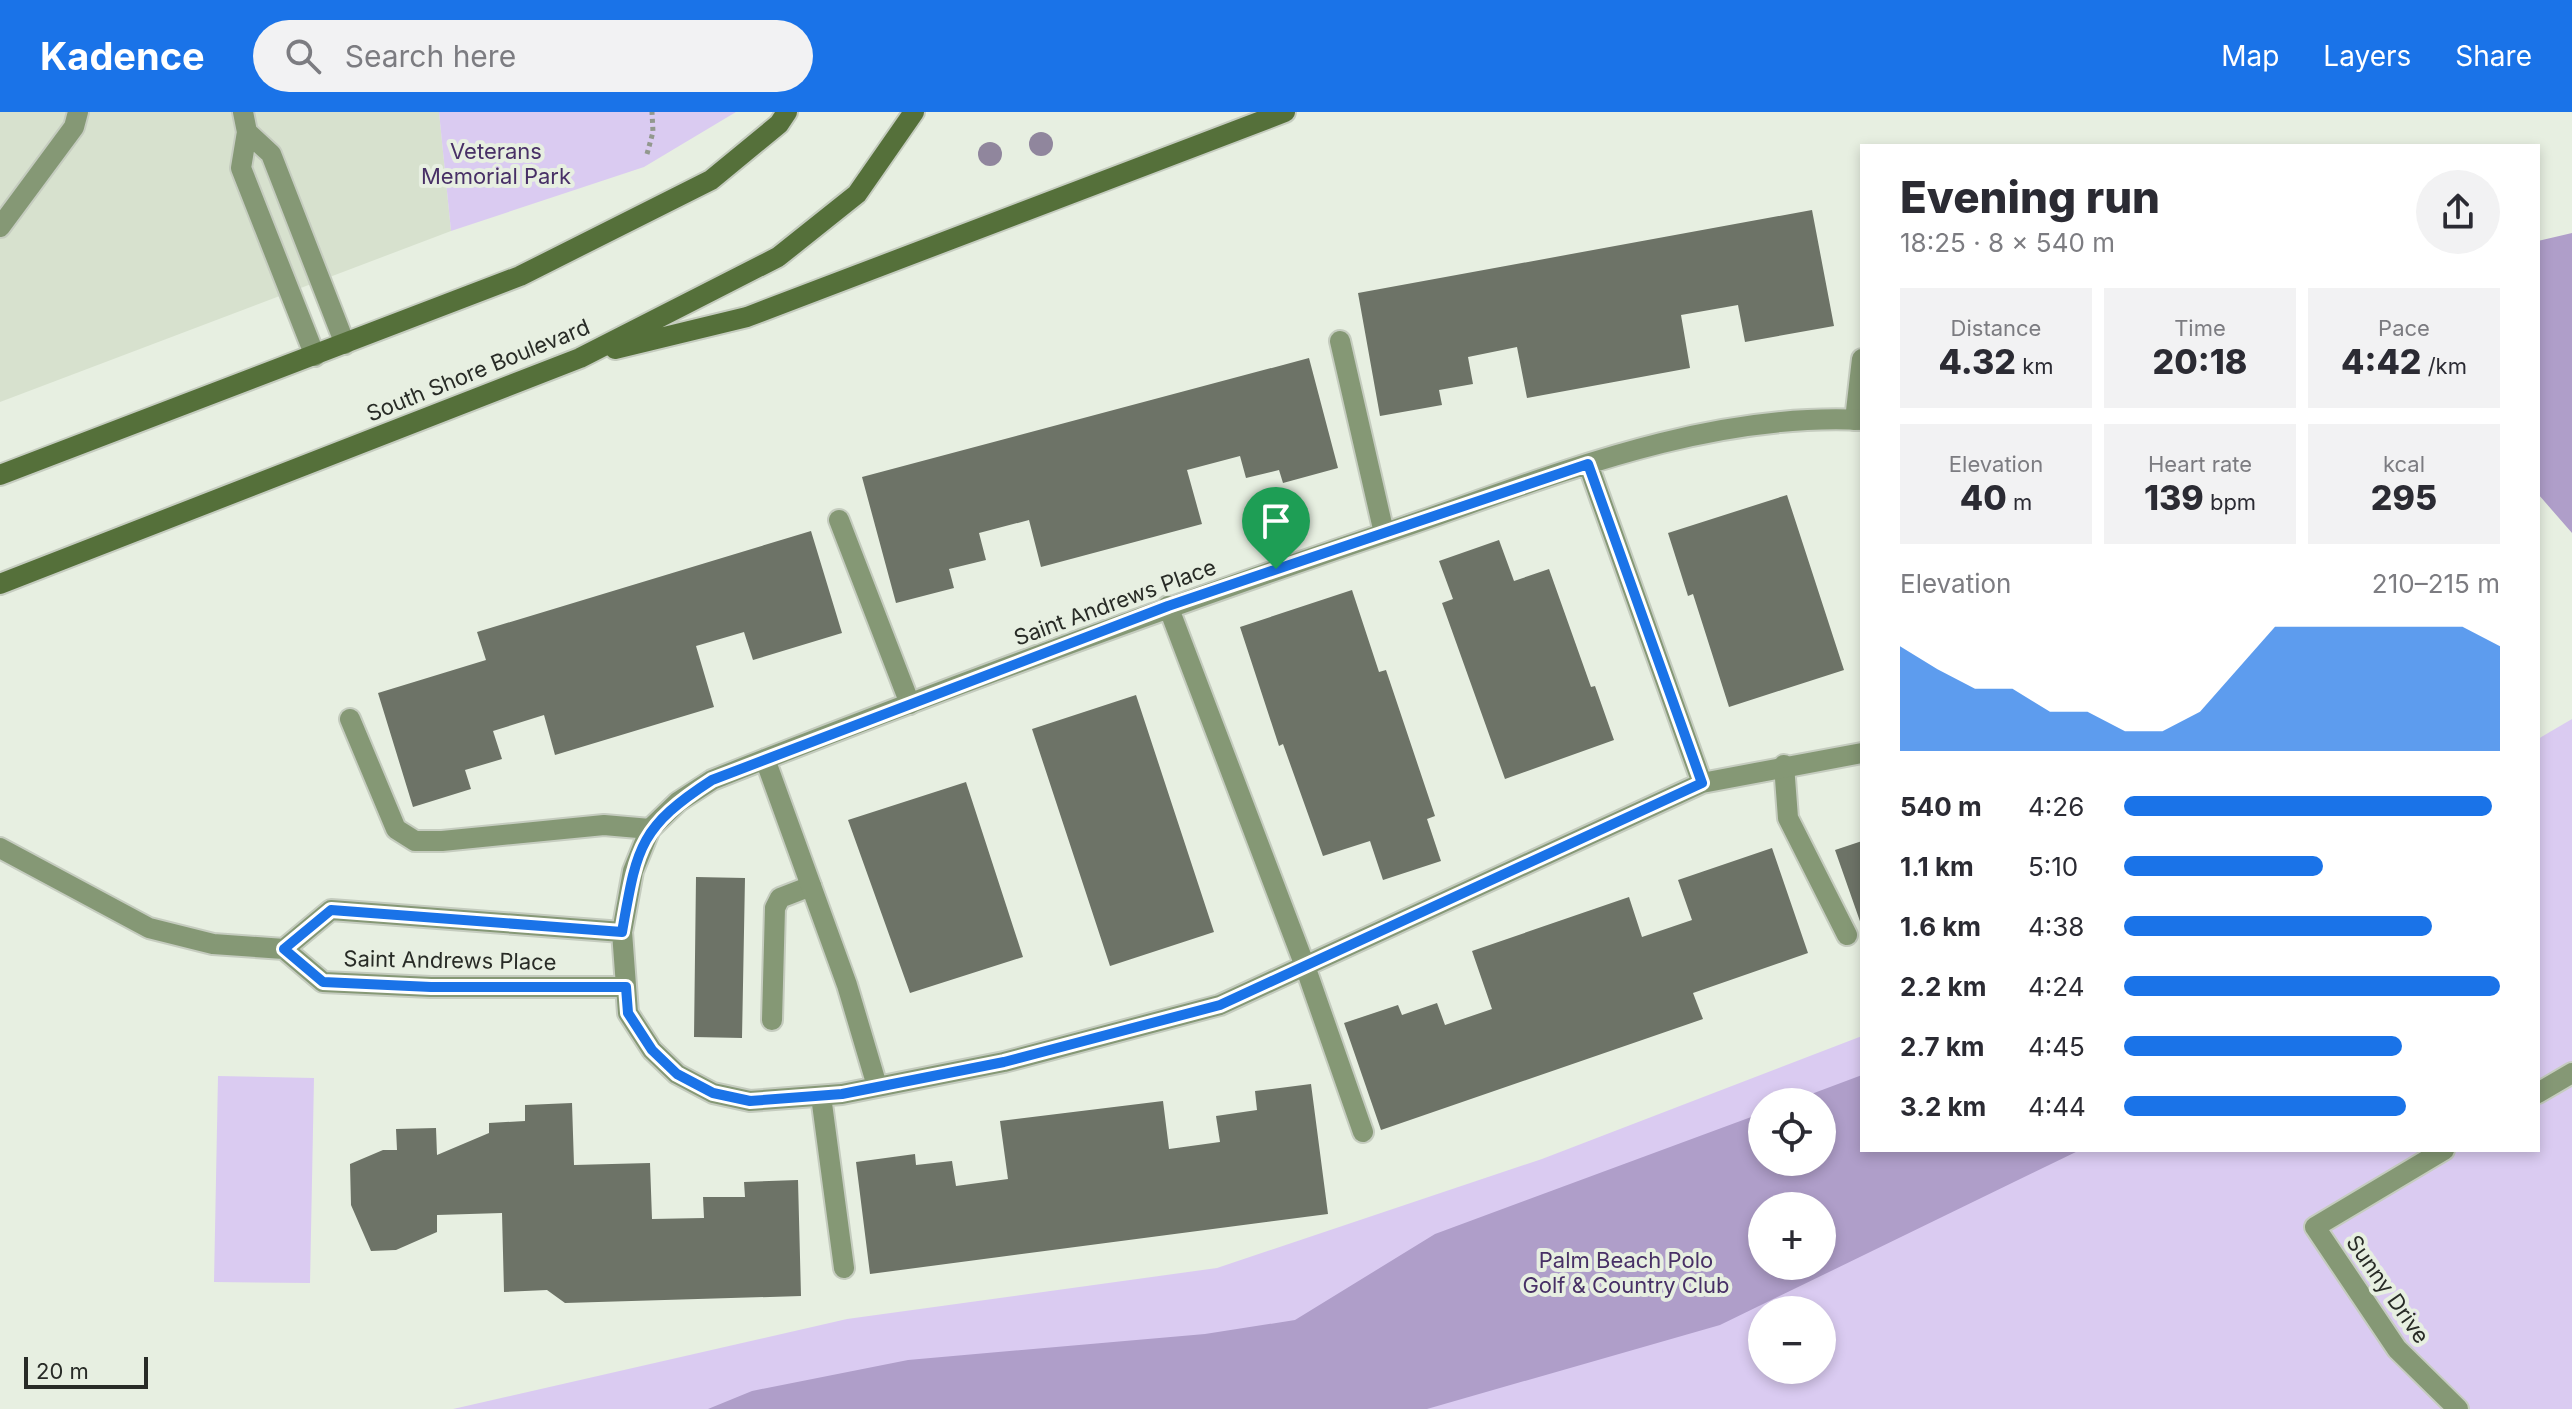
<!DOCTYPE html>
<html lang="en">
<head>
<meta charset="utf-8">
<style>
  body { margin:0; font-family:Inter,sans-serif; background:#f2f2f3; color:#2b2b33; height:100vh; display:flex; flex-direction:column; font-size:30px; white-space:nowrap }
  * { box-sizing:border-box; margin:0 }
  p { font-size:26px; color:#7c7c81 }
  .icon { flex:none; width:44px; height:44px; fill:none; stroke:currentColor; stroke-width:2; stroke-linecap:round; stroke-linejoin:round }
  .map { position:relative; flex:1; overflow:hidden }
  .panel { position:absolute; left:1860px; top:32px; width:680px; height:1008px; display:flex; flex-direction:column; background:#fff; border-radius:0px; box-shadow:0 4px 12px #0003 }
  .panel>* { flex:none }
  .fabs { position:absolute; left:1748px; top:976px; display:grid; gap:16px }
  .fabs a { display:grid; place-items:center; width:88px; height:88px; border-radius:50%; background:#fff; box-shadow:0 4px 12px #0003; font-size:40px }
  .scale { position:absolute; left:24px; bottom:20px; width:124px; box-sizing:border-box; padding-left:8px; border:4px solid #282b26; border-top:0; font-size:22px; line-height:28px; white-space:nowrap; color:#282b26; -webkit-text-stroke:6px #e7efe1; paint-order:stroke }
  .pin { position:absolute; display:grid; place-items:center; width:68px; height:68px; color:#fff; margin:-82px -34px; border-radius:50% 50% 50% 0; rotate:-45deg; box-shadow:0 0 8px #0007 }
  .pin .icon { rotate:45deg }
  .round { display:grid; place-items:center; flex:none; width:84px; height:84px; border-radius:42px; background:#f2f2f3 }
  .headline { display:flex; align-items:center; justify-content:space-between; height:136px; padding:0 40px }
  h1 { font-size:44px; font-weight:800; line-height:60px }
  .metrics { display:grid; grid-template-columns:repeat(3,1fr); gap:12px; height:136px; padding:8px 40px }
  .metrics div { display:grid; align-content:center; border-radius:0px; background:#f2f2f3; text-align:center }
  .metrics b { font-size:34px; font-weight:800 }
  .metrics small { font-size:22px; font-weight:400 }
  .metrics p { font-size:22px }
  .chart { height:224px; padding:16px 40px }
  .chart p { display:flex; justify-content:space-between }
  .chart svg { width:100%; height:144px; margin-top:8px; fill:#1a73e8; opacity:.7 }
  ul { padding:0 40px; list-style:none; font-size:26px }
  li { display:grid; grid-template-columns:128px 96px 1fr; align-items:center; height:60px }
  li i { height:20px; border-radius:10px; background:#1a73e8 }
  header { display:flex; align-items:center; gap:48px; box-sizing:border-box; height:112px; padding:0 40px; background:#1a73e8; color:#fff }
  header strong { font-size:38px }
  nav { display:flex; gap:44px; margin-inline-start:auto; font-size:28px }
  .search { width:560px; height:72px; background:#f2f2f3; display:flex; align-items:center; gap:20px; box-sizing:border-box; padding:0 28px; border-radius:44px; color:#7c7c81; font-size:30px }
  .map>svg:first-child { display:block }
  .built { fill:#d7e1ce }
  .green { fill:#dacbf1; fill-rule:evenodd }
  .water { fill:#af9ec9; fill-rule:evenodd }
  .building { fill:#6d7367 }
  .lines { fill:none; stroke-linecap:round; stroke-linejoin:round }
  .lane-casing { stroke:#c5ccbf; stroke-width:24 }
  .street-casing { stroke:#c5ccbf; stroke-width:24 }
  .secondary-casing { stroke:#c5ccbf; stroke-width:24 }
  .path { stroke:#92988e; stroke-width:5; stroke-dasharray:4 4; stroke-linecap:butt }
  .lane { stroke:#859875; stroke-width:20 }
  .street { stroke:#859875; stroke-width:20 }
  .secondary { stroke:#55703a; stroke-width:20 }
  .tree { fill:#90869d }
  .route-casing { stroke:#fff; stroke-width:16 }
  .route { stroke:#1a73e8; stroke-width:10 }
  .labels { text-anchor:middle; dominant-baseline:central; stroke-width:8; stroke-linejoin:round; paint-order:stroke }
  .park-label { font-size:22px; fill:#483066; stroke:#e7efe1 }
  .street-label { font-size:22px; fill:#282b26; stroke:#e7efe1 }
</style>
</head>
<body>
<header>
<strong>Kadence</strong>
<div class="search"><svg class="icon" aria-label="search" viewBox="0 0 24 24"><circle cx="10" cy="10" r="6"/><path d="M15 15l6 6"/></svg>Search here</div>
<nav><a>Map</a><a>Layers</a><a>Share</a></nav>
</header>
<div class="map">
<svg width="2572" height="1297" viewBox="0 0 2572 1297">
  <rect width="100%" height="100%" fill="#e7efe1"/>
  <path class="built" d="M0,0H439L451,119L0,290Z"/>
  <path class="green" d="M439,0H736L644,55L451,119Z
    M2572,607V1297H453L847,1207L1217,1156L1542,1047L1862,924V1038H2538V627ZM1762,990H1822V1050H1762ZM1762,1094H1822V1154H1762ZM1762,1198H1822V1258H1762Z
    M218,964L314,966L310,1171L214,1170Z"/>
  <path class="water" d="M2572,121V421L2538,382V129Z
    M1862,963V1038H2080L1720,1213L1427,1297H708L752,1279L908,1248L1205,1222L1295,1208L1435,1122L1762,1001V1050H1822V990H1790ZM1762,1094H1822V1154H1762Z"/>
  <path class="building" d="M1812,98L1834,214L1745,230L1738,193L1681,203L1690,256L1527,286L1517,235L1468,245L1473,272L1439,278L1442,293L1380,304L1358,181Z
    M1309,246L1338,356L1283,371L1279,358L1246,366L1240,344L1187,358L1202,412L1041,455L1029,408L979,421L986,448L949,457L954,476L896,491L862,365Z
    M1787,383L1844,558L1729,595L1693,482L1688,484L1668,421Z
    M811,419L842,521L753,548L744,520L696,534L714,595L555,643L544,603L493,619L502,647L465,658L471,677L413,695L378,581L486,548L477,520Z
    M1499,428L1514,469L1549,457L1591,575L1595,574L1614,628L1505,667L1442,491L1453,487L1439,449Z
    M1352,478L1379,560L1386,558L1435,704L1427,707L1441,749L1383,768L1370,729L1323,744L1283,632L1279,634L1240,515Z
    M1136,583L1214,820L1110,854L1032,617Z
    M966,670L1023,845L910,881L848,708Z
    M1862,729V815L1835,738Z
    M1772,736L1808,841L1693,881L1703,907L1381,1018L1344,911L1398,893L1402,903L1437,891L1445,913L1492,897L1472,839L1629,785L1642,825L1692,808L1678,768Z
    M696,765L745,766L742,926L694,925Z
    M1311,972L1328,1102L870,1162L856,1050L915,1042L916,1053L952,1049L956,1074L1008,1067L1000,1009L1163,989L1169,1037L1220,1030L1216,1004L1257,998L1255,979Z
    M572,991L574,1053L650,1051L652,1107L704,1106L703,1085H745L744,1070L798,1068L801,1184L565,1191L547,1178L504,1180L502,1101L437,1103V1120L396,1138L371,1139L351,1093L350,1052L383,1038H397L396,1017L436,1016L437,1043L489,1021V1011L525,1009V993Z"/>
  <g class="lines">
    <defs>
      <path id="lane" d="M243,0L247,20L241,56L315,244
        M247,20L271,42L345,232
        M0,115L74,15L78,0
        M1340,229L1384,421
        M1855,308L1862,247
        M839,408L910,592
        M350,607L396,717L415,729H442L604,713L650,717
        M1784,653L1788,706L1847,823
        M1305,854L1363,1020
        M772,908L775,796L780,786L811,774
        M821,984L844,1156"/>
      <path id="street" d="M1862,308C1704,300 1550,365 1403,415C1170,493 940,578 712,668L678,690L650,717L633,759L622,820L628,901L652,938L677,962L713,981L750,989L842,982L1004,950L1220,893L1702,671L1862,641
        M1588,352L1702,671
        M1168,494L1305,854
        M765,647L847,873L877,974
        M0,736L149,816L213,832L284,837L323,870L431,875H626
        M284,837L331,798L622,820
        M2538,981L2572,961
        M2444,1038L2315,1115L2397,1237L2458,1297"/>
      <path id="secondary" d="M615,237L747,205L1285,0
        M0,363L520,164L711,68L779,12L787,0
        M0,472L580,246L778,145L857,82L914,0"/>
    </defs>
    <use href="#lane" class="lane-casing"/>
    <use href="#street" class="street-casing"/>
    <use href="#secondary" class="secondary-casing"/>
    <path class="path" d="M647,42L653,20L652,0"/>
    <use href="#lane" class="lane"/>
    <use href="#street" class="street"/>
    <use href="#secondary" class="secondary"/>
  </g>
  <g class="tree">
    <circle cx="1041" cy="32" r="12"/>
    <circle cx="990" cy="42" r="12"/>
  </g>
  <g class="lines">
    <defs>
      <path id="route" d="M1588,352L1702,671L1220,893L1004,950L842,982L750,989L713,981L677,962L652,938L628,901L626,875H431L323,870L284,837L331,798L622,820C637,736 638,716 712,668L1168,494Z"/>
    </defs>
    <use href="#route" class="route-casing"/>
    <use href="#route" class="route"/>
  </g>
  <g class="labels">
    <g class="park-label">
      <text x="496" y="39">Veterans<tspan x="496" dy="25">Memorial Park</tspan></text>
      <text x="1626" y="1148">Palm Beach Polo<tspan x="1626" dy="25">Golf &amp; Country Club</tspan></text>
    </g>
    <g class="street-label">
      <text transform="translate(478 258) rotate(-22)">South Shore Boulevard</text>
      <text transform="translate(1115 490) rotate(-20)">Saint Andrews Place</text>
      <text transform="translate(450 848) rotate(1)">Saint Andrews Place</text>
      <text transform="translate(2388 1177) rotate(55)">Sunny Drive</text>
    </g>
  </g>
</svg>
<div class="fabs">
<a><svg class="icon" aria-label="locate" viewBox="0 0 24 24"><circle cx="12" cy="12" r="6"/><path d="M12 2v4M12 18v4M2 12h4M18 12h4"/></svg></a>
<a>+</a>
<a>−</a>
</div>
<div class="scale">20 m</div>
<div class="pin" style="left:1276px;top:457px;background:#1e9e55"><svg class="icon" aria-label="arrive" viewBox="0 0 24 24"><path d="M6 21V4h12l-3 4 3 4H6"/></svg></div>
<section class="panel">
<div class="headline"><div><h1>Evening run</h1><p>18:25 · 8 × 540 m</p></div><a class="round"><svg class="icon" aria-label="share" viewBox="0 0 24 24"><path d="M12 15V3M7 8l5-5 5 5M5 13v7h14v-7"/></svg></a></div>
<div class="metrics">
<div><p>Distance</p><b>4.32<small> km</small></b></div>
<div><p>Time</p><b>20:18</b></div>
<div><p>Pace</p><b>4:42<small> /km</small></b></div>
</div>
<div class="metrics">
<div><p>Elevation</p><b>40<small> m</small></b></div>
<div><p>Heart rate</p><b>139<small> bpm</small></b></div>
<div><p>kcal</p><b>295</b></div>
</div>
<div class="chart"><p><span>Elevation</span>210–215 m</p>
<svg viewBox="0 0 160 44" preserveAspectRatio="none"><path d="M0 44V12L10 19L20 25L30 25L40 32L50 32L60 38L70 38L80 32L90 19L100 6L110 6L120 6L130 6L140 6L150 6L160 12V44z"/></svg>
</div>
<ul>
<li><b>540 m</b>4:26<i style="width:98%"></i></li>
<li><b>1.1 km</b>5:10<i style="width:53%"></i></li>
<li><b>1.6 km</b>4:38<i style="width:82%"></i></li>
<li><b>2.2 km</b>4:24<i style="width:100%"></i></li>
<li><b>2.7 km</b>4:45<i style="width:74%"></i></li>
<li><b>3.2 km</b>4:44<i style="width:75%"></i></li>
</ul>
</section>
</div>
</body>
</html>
